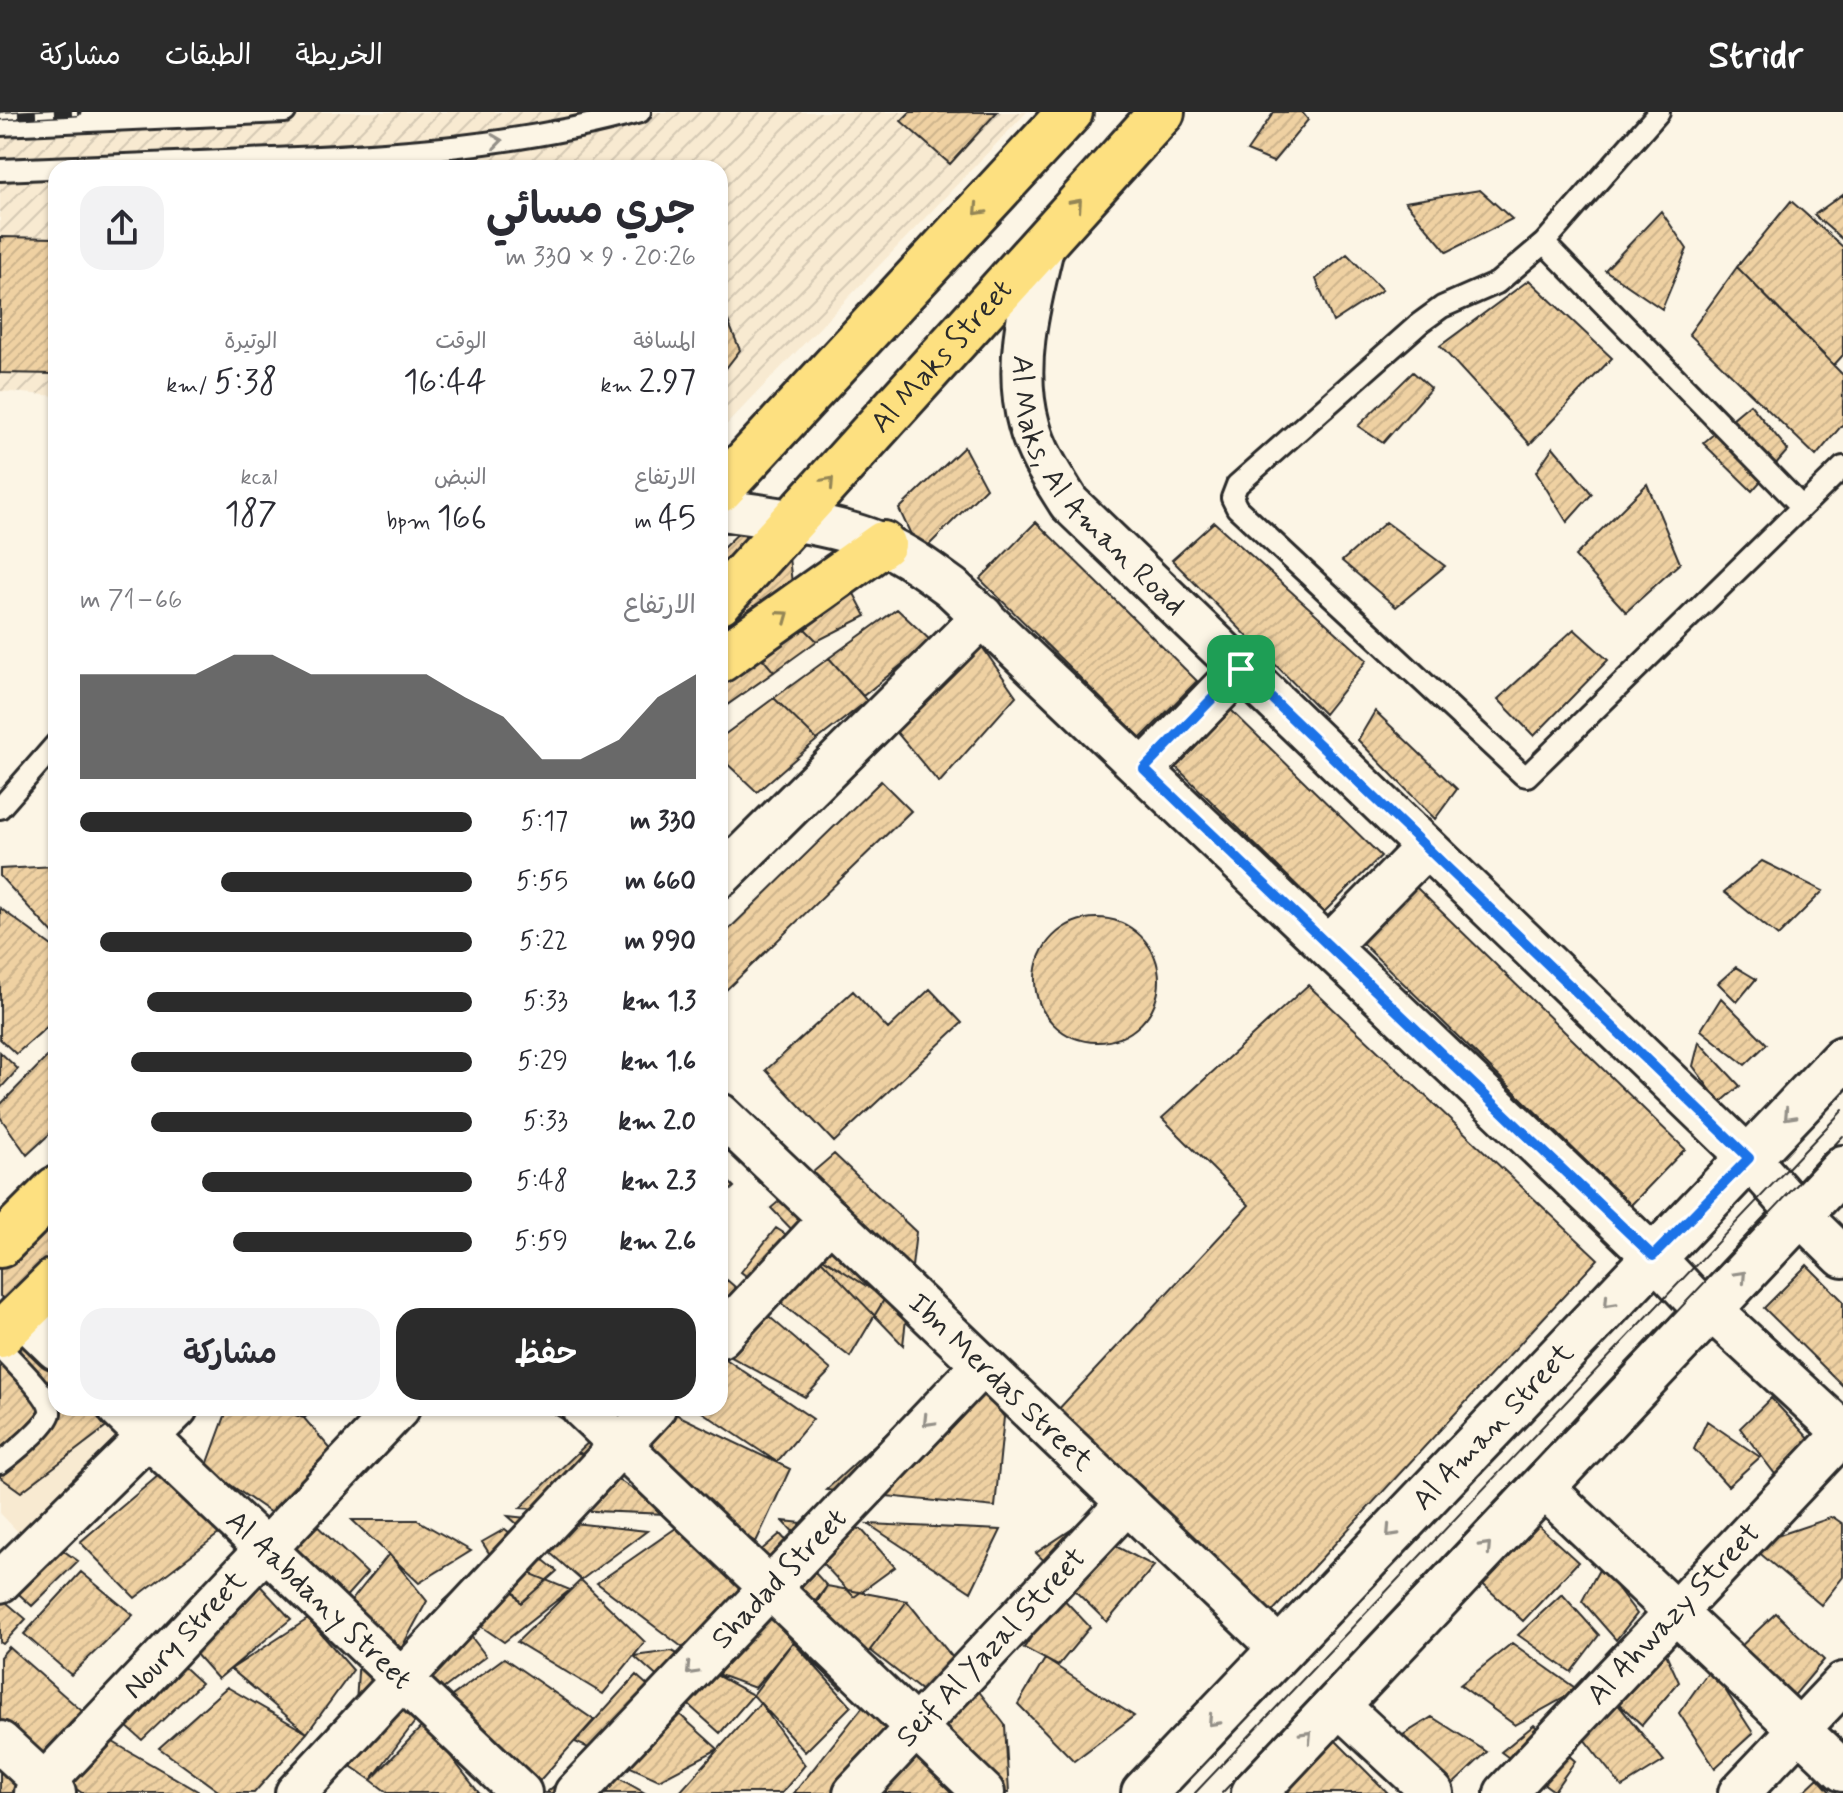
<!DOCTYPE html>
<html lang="ar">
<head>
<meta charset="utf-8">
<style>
  body { margin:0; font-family:Mynerve,"Playpen Sans Arabic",sans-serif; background:#f2f2f3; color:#2b2b33; direction:rtl; height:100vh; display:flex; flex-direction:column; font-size:30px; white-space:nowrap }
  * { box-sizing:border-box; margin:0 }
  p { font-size:26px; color:#7c7c81 }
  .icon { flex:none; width:44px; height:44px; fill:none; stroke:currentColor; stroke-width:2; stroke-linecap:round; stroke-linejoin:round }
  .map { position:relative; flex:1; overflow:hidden; direction:ltr }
  .drawer { position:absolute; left:48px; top:48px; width:680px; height:1256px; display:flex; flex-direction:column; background:#fff; border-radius:24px; box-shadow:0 2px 6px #0004; direction:rtl }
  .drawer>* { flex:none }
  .pin { position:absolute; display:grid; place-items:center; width:68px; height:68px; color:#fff; margin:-34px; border-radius:16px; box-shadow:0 4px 12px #0006 }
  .round { display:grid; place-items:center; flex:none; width:84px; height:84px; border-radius:24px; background:#f2f2f3 }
  .summary { display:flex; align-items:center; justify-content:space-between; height:136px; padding:0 32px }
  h1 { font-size:44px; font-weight:600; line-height:60px }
  .stats { display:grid; grid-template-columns:repeat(3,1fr); gap:12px; height:136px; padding:8px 32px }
  .stats div { display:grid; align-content:center }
  .stats b { font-size:34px; font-weight:600 }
  .stats small { font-size:22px; font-weight:400 }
  .stats p { font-size:22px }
  .chart { height:224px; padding:16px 32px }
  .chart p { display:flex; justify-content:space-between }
  .chart svg { width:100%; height:144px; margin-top:8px; fill:#2b2b2b; opacity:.7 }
  .action { display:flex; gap:16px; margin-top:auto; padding:16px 32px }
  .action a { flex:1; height:92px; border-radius:24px; background:#2b2b2b; color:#fff; font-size:32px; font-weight:600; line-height:92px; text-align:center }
  .action a+a { background:#f2f2f3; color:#2b2b33 }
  ul { padding:0 32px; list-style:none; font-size:26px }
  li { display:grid; grid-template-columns:128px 96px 1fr; align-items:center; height:60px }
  li i { height:20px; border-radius:10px; background:#2b2b2b }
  header { display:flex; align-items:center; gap:48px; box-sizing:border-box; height:112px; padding:0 40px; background:#2b2b2b; color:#fff }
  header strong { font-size:38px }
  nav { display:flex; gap:44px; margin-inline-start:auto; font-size:28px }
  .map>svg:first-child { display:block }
  .built { fill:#f8ead1 }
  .industrial { fill:url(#industrial-furrows) }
  .building { fill:url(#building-hatch); stroke:#2b2b2b; stroke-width:2 }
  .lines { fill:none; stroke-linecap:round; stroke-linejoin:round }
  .lane-casing { stroke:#2b2b2b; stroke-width:26 }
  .street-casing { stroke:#2b2b2b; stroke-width:46 }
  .secondary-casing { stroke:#2b2b2b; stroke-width:50 }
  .primary-casing { stroke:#2b2b2b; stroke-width:50 }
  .lane { stroke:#fcf5e5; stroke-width:20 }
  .street { stroke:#fcf5e5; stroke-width:40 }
  .secondary { stroke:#fcf5e5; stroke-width:44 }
  .primary { stroke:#fde080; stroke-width:44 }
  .tram { stroke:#2b2b2b; stroke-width:2 }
  .rail-casing { stroke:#2b2b2b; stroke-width:9 }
  .rail { stroke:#fcf5e5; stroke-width:6; stroke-dasharray:18; stroke-linecap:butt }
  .oneway { stroke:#949088 }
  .oneway2 { stroke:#948656 }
  .route-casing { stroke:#fff; stroke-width:16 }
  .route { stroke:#1a73e8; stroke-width:10 }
  .labels { text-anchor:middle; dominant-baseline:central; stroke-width:6; stroke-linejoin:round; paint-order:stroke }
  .street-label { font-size:30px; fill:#2b2b2b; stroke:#fcf5e5 }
</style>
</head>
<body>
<header>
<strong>Stridr</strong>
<nav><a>الخريطة</a><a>الطبقات</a><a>مشاركة</a></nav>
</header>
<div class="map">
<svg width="1843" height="1681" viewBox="0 0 1843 1681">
  <defs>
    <pattern id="industrial-furrows" width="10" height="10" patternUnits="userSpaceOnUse" patternTransform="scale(2)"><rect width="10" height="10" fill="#f8ead1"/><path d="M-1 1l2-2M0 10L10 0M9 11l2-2" fill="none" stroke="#d5c9b4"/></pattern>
    <pattern id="building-hatch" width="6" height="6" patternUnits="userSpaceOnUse" patternTransform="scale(2)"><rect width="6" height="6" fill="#efd1a2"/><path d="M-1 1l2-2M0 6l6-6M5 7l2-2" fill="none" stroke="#cdb48c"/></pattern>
  </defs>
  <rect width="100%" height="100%" fill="#fcf5e5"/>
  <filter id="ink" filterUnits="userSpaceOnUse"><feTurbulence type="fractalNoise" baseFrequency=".0125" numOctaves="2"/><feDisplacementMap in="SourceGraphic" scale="16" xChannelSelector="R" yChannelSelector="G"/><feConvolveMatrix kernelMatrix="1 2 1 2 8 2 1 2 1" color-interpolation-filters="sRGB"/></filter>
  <g filter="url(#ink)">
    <path class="built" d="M0,1260L56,1296H92L120,1324L20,1422L0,1401Z"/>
    <path class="industrial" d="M0,0H1027L720,319V56H56V284L0,279Z"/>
    <path class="building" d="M910,0H997L950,52L901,9Z
      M1274,0H1302L1308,8L1273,50L1247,39Z
      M1480,78L1512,107L1447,140L1405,90Z
      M1843,82V128L1814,103Z
      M1791,89L1843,135V243L1834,253L1737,155Z
      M1661,99L1687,137L1662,197L1605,158Z
      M0,125L56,126V262L0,261Z
      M1347,142L1382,178L1333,210L1316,167Z
      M1737,155L1843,263V312L1816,344L1689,222Z
      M1529,168L1612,246L1530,332L1440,234Z
      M720,190L740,238L720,264Z
      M1413,260L1431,276L1383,331L1358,314Z
      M1750,292L1788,338L1752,379L1703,331Z
      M964,335L986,376L920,442L899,397Z
      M1553,335L1592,382L1567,410L1536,360Z
      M1647,372L1680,451L1626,500L1575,444Z
      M1036,410L1197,569L1141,626L980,467Z
      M1214,410L1367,548L1324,602L1172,448Z
      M1386,410L1445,454L1396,495L1342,449Z
      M749,411L756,417L720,486V439Z
      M787,428L794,489L720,537V496Z
      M843,461L866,504L817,529L793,505Z
      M897,497L931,529L863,584L829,546Z
      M793,505L817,529L774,560L752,534Z
      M1574,517L1608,548L1534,624L1498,587Z
      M974,523L1016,584L939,671L889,611Z
      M752,534L774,560L720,598V553Z
      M829,546L867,589L817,628L774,586Z
      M774,586L817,628L757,680L720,645V626Z
      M1229,596L1381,744L1324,800L1173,652Z
      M1375,599L1457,677L1435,707L1358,628Z
      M881,669L911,699L720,884V826Z
      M1762,749L1823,779L1778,824L1724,780Z
      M56,754V825L0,764V757Z
      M1416,775L1685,1037L1631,1093L1361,830Z
      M0,796L56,837V907L16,942L0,927Z
      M1035 868a62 62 0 1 1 124 0a62 62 0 1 1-124 0Z
      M1736,855L1756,867L1737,890L1718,871Z
      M1308,873L1598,1147L1269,1503L1055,1301L1249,1093L1162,1006Z
      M930,877L962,911L834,1030L766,958L853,879L888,917Z
      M1721,886L1767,932L1745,953L1701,918Z
      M1699,930L1740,974L1720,991L1693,954Z
      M56,936V1016L27,1043L0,1005V993Z
      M0,940L18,957L0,977Z
      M834,1042L916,1120L903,1233L771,1096Z
      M720,1061L734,1075L720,1088Z
      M56,1089V1227L0,1184V1110Z
      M776,1116L885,1186L850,1245L741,1160Z
      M1807,1153L1843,1189V1274L1764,1196Z
      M727,1168L831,1258L805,1285L720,1239V1180Z
      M0,1199L56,1247V1296H95L109,1313L21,1380L0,1365Z
      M720,1243L813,1307L777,1350L696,1296H720Z
      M965,1249L1004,1305L995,1395L826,1378Z
      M1771,1286L1814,1332L1778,1366L1740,1316Z
      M228,1296H274L304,1306L334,1341L274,1403L206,1356Z
      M287,1296H317L304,1306Z
      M545,1296H574L566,1309Z
      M625,1296H663L790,1357L756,1430L578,1340Z
      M1707,1309L1760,1345L1728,1374L1694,1337Z
      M578,1340L669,1402L520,1396Z
      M159,1363L220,1421L135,1486L80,1430Z
      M508,1404L647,1419L581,1468Z
      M1833,1405L1843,1412V1465L1821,1493L1750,1433Z
      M352,1408H417L471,1439L419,1471Z
      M312,1409L367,1461L343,1488L287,1434Z
      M783,1409L861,1417L895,1455L854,1485Z
      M1533,1409L1578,1450L1523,1509L1476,1466Z
      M868,1412L1001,1418L971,1480Z
      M1077,1414L1154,1454L1107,1510L1036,1441Z
      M676,1416L749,1482L690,1541L597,1471Z
      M505,1417L557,1459L521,1491L482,1430Z
      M780,1422L827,1474L792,1520L730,1465Z
      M51,1430L78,1449L32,1494L8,1472Z
      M389,1442L427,1489L401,1537L345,1497Z
      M493,1446L570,1478L504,1530L444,1489Z
      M1601,1454L1637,1502L1616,1528L1582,1489Z
      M81,1460L133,1503L71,1563L24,1522Z
      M254,1467L291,1507L218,1567L187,1532Z
      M581,1468L645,1530L603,1582L517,1530Z
      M827,1474L907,1489L841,1577L793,1530Z
      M1059,1482L1090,1515L1058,1554L1024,1536Z
      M1562,1482L1599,1523L1571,1560L1518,1523Z
      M0,1485L26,1507L3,1532L0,1530Z
      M444,1489L486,1544L443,1577L400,1548Z
      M907,1489L966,1562L927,1583L870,1538Z
      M765,1497L793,1530L755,1576L706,1558Z
      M1776,1501L1824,1548L1792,1586L1740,1535Z
      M308,1507L353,1558L307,1621L231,1557Z
      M793,1530L851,1594L805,1640L753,1583Z
      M1512,1531L1578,1578L1515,1613L1460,1573Z
      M1662,1533L1679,1570L1642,1613L1603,1577Z
      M9,1535L82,1599L37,1647L0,1611V1545Z
      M672,1539L753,1583L720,1621L634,1544Z
      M359,1544L372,1566L417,1607L371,1668L352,1655Z
      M504,1546L594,1608L533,1676L448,1587Z
      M1045,1547L1134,1604L1074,1649L1018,1592Z
      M177,1549L201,1571L142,1628L118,1607Z
      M1711,1556L1753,1621L1715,1656L1679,1601Z
      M636,1563L718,1637L659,1668L575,1630Z
      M974,1573L1005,1613L1009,1681H997L932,1616Z
      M227,1575L307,1621L254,1681H221L159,1636Z
      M1612,1585L1664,1649L1622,1675L1580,1622Z
      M869,1587L953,1681H794Z
      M760,1591L805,1653L782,1681H679Z
      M1432,1605L1487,1640L1449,1676L1395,1628Z
      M425,1611L479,1681H388L371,1668Z
      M1534,1613L1575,1649L1554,1679L1501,1640Z
      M99,1622L201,1681H82L58,1664Z
      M1334,1627L1388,1681H1276Z
      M585,1647L645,1681H546Z
      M0,1658L26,1678L23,1681H0Z
      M1818,1666L1831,1681H1802Z"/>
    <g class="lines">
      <defs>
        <path id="lane" d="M1659,0L1544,131L1497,171L1442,195L1420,211L1237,373L1232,386L1237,396L1523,663L1527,664L1843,355
          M0,13L285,0
          M0,58C83,55 166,51 249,48C380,43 513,36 640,0
          M1544,131L1802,395
          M0,696L56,632
          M0,1235C11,1248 52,1285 50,1301C48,1313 11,1343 0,1351"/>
        <g id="street">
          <path id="s1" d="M1045,128C1031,186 1012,253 1029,313C1036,341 1054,367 1069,391L1749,1046L1799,1102L1843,1145"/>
          <path d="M720,398C772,405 836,412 884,433C909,444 930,460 952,476L1653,1144L1692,1185L1710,1197L1843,1320"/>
          <path d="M1144,657L1241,557"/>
          <path d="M720,765L983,504"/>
          <path d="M1329,834L1426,735"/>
          <path id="s2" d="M720,1002L1280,1537"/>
          <path d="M21,1203L56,1237"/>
          <path d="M720,1225L830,1107"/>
          <path id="s3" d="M118,1296L521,1681"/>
          <path d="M582,1296L984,1681"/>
          <path d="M1543,1375L1843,1659"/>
          <path d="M0,1470L177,1296"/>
          <path d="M1337,1592L1433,1681"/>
          <path d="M0,1630L55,1681"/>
          <path id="s4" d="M35,1681L399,1296"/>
          <path d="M296,1681L655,1296"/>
          <path id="s5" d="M575,1681L982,1253"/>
          <path id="s6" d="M854,1681L1127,1391"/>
          <path id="s7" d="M1505,1681L1843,1322"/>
          <path d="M1739,1681L1843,1571"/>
        </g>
        <g id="secondary">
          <path id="s8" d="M1144,1681L1843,947"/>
          <path d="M1254,1681L1843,1056"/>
        </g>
        <g id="primary">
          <path d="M720,378L1070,0"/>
          <path id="s9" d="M720,489L1162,0"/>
          <path d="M720,548L883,432"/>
          <path d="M0,1133L56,1077"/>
          <path d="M0,1223L56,1168"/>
        </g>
      </defs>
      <use href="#lane" class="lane-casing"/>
      <use href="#street" class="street-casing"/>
      <use href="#secondary" class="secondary-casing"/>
      <use href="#primary" class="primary-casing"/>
      <use href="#lane" class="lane"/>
      <use href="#street" class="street"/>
      <use href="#secondary" class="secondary"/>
      <use href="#primary" class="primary"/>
      <path class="tram" d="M1195,1681L1843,998
        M1222,1681L1843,1024"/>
      <defs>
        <path id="rail" d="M0,4L77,0"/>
      </defs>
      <use href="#rail" class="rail-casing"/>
      <use href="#rail" class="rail"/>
    </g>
    <defs><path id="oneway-chevron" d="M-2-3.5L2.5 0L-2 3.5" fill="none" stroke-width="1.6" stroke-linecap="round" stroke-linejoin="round" transform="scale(2)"/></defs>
    <g class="oneway">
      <use href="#oneway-chevron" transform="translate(497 29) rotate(-8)"/>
      <use href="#oneway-chevron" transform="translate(1789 1003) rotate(133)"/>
      <use href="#oneway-chevron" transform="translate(1741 1164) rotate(-47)"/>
      <use href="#oneway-chevron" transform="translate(1609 1190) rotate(133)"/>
      <use href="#oneway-chevron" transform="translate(928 1309) rotate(134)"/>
      <use href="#oneway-chevron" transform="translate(1391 1420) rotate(133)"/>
      <use href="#oneway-chevron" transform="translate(1486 1435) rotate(-47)"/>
      <use href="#oneway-chevron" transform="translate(691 1558) rotate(134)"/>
      <use href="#oneway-chevron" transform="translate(1213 1609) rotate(133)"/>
      <use href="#oneway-chevron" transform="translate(1307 1624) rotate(-47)"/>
    </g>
    <g class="oneway2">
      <use href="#oneway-chevron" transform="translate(1077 92) rotate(-48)"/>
      <use href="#oneway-chevron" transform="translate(979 98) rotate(133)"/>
      <use href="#oneway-chevron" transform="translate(829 370) rotate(-48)"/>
      <use href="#oneway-chevron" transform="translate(784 504) rotate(-36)"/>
    </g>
  </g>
  <g class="lines" filter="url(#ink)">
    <defs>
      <path id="route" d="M1241,557L1749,1046L1653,1144L1144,657Z"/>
    </defs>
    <use href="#route" class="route-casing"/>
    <use href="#route" class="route"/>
  </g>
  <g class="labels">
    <g class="street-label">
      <text stroke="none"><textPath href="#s9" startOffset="330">Al Maks Street</textPath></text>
      <text stroke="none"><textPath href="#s1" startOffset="274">Al Maks, Al Aman Road</textPath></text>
      <text stroke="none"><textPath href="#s2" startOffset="388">Ibn Merdas Street</textPath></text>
      <text stroke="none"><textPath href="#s8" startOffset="506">Al Aman Street</textPath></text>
      <text stroke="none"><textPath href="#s5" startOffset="296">Shadad Street</textPath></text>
      <text stroke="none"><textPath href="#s3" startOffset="278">Al Aabdany Street</textPath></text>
      <text stroke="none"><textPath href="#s7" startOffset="246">Al Ahwazy Street</textPath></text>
      <text stroke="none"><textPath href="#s4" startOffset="218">Noury Street</textPath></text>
      <text stroke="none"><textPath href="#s6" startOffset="200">Seif Al Yazal Street</textPath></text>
    </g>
  </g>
</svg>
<div class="pin" style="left:1241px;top:557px;background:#1e9e55"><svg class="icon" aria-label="arrive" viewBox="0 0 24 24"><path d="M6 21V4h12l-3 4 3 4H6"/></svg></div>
<section class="drawer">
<div class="summary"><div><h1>جري مسائي</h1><p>20:26 · 9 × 330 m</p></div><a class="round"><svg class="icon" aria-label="share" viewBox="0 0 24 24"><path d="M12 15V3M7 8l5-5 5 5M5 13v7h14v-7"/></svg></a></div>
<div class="stats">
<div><p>المسافة</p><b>2.97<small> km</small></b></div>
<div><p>الوقت</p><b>16:44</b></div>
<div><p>الوتيرة</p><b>5:38<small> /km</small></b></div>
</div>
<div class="stats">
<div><p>الارتفاع</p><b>45<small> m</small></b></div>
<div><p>النبض</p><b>166<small> bpm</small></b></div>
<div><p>kcal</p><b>187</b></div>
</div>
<div class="chart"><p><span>الارتفاع</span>66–71 m</p>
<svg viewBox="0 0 160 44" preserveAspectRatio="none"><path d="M0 44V12L10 12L20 12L30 12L40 6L50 6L60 12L70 12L80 12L90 12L100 19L110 25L120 38L130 38L140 32L150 19L160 12V44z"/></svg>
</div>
<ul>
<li><b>330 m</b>5:17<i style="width:100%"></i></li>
<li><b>660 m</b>5:55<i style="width:64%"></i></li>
<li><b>990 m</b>5:22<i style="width:95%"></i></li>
<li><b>1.3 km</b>5:33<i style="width:83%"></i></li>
<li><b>1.6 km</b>5:29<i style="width:87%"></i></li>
<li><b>2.0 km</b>5:33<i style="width:82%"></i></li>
<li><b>2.3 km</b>5:48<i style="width:69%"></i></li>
<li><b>2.6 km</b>5:59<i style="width:61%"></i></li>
</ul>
<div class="action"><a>حفظ</a><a>مشاركة</a></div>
</section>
</div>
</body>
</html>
